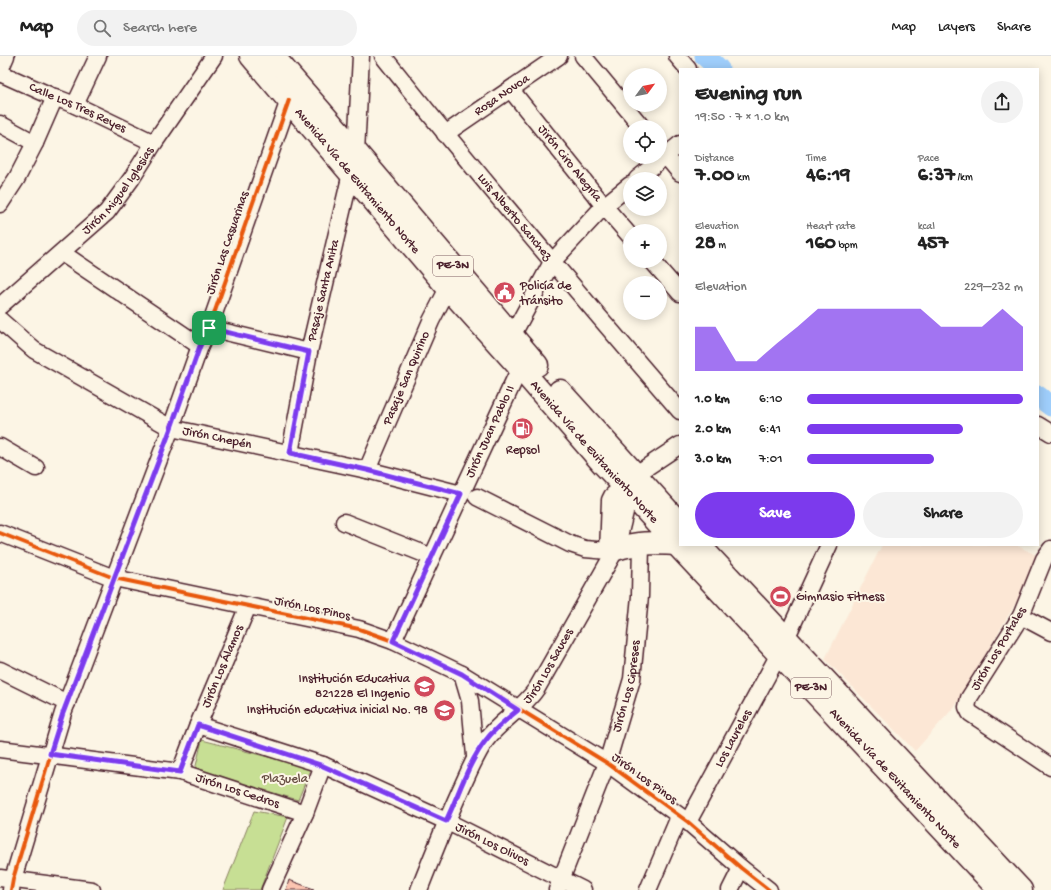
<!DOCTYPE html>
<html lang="en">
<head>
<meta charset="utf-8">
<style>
  body { margin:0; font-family:"Gochi Hand",sans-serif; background:#f2f2f2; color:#222; height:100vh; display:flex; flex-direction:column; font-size:15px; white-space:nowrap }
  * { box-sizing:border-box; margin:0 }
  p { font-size:13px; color:#767676 }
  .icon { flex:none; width:22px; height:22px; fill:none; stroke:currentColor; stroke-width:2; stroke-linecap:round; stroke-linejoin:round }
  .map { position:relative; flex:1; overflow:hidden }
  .side { position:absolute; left:679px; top:12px; width:360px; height:478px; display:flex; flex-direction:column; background:#fff; border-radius:0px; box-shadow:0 2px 10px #0003 }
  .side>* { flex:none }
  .needle { width:26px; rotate:58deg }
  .controls { position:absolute; left:623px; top:12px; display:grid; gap:8px }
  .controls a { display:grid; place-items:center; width:44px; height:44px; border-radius:50%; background:#fff; box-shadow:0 2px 10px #0003; font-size:20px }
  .pin { position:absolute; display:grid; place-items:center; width:34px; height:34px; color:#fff; margin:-17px; border-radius:8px; box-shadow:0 2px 6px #0006 }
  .round { display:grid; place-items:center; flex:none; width:42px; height:42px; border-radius:21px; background:#f2f2f2 }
  .head { display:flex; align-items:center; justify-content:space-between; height:68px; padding:0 16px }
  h1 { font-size:22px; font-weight:700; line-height:30px }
  .stats { display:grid; grid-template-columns:repeat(3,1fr); gap:6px; height:68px; padding:4px 16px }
  .stats div { display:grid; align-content:center }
  .stats b { font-size:20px; font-weight:700 }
  .stats small { font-size:11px; font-weight:400 }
  .stats p { font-size:11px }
  .chart { height:112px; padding:8px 16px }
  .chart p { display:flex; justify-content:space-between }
  .chart svg { width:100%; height:72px; margin-top:4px; fill:#7c3aed; opacity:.7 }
  .action { display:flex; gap:8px; margin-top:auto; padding:8px 16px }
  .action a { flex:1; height:46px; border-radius:24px; background:#7c3aed; color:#fff; font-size:16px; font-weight:700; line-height:46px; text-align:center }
  .action a+a { background:#f2f2f2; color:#222 }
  ul { padding:0 16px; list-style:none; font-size:13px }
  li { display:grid; grid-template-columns:64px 48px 1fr; align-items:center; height:30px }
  li i { height:10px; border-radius:5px; background:#7c3aed }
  header { display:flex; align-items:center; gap:24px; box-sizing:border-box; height:56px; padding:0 20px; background:#fff; border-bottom:1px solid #e0e0e0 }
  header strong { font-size:19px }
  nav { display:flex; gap:22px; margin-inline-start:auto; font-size:14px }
  .search { width:280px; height:36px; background:#f2f2f2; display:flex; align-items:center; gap:10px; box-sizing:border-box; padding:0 14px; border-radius:22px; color:#767676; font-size:15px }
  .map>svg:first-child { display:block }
  .built { fill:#fce7d5 }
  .green { fill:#c7df94; stroke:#887f60 }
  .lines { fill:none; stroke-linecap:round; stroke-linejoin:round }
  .river { stroke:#9fcefb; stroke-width:21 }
  .building { fill:#fcc5b1; stroke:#4a1f2b }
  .minor-casing { stroke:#4a1f2b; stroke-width:19 }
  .highway-casing { stroke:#4a1f2b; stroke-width:25 }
  .minor { stroke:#fcf5e5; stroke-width:16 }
  .highway { stroke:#fcf5e5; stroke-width:22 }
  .cycleway-casing { stroke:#fcf5e5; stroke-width:6 }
  .cycleway { stroke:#e8590c; stroke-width:4 }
  .route-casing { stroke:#fff; stroke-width:8 }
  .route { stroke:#7c3aed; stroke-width:5 }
  .labels { text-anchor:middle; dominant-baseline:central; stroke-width:4; stroke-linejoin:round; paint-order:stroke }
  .shield { fill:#fcf5e5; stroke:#7f5f63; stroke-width:1 }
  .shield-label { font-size:12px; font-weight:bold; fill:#4a1f2b }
  .street-label { font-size:13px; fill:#4a1f2b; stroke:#fcf5e5 }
  .poi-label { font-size:13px; fill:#4a1f2b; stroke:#fcf5e5; text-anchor:start }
  .park-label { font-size:13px; fill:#694f45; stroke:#fcf5e5 }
</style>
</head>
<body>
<header>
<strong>Map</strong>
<div class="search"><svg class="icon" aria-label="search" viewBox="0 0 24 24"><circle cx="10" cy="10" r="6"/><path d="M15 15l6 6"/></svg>Search here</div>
<nav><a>Map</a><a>Layers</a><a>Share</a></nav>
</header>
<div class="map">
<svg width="1051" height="834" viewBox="0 0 1051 834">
  <rect width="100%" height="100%" fill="#fcf5e5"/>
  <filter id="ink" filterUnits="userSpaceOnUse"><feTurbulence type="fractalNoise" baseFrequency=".025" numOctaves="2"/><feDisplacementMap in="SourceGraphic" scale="8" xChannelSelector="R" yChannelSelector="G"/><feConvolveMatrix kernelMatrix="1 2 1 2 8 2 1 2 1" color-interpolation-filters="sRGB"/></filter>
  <g filter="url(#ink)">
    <path class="built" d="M882,489H1016L1042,502L956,649L915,695L825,603Z"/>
    <path class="green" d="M202,684L311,712L298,744L195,714Z
      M254,755L288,761L260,834H223Z"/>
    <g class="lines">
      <path class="river" d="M705,0L719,13
        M1038,340L1051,350"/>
    </g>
    <path class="building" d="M289,824L314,833V834H286Z"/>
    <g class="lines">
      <defs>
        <g id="minor">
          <path id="s1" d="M383,0C479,121 579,238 680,355"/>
          <path d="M583,0L642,71"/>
          <path d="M677,0L688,13"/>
          <path d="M0,14L6,0"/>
          <path id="s2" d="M0,17L49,39L75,49L154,87"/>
          <path id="s3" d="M511,34L604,150L630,180"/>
          <path d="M75,49L98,0"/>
          <path d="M0,68L35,87"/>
          <path id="s4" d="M445,78L559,0"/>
          <path d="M660,93L680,117"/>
          <path d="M637,123L680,88"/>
          <path d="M0,148L17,122L35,87L55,41"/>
          <path d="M62,197L200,290"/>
          <path d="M652,205L680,237"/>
          <path id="s5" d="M0,250L107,156L132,122L154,87L214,0"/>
          <path id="s6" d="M0,264L34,294L171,372L367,414L461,438"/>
          <path d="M209,272L309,296"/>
          <path d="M512,280L552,206L604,150L630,129"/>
          <path d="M1038,369L1051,377"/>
          <path d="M0,391L36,412"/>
          <path id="s7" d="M290,397L309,296L356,96L361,0"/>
          <path id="s8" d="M367,414L431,265L448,232"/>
          <path d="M477,441L570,488L585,493L608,495"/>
          <path d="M344,466L432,501"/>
          <path d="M0,477L114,522L359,573L393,585L462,618L607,707L688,766L741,812L769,834"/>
          <path d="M1051,493L1044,503L1021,560L969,642L967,651L970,657L1051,711"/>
          <path d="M608,496L610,444L612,440L635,419L680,389"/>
          <path d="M1021,560L1051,576"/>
          <path id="s9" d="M393,585L524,303"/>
          <path d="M0,614L67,647"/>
          <path d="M462,618L470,645L475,700"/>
          <path id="s10" d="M198,669L323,709L446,765L583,834"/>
          <path id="s11" d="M0,693L180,716L305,757"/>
          <path id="s12" d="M180,716L198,669L248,550"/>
          <path id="s13" d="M688,766L779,598L829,489"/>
          <path d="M0,822L92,834"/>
          <path d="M11,834L13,823L63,657L171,372L200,290L209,272L289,44"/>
          <path d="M270,834L305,757L323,709"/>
          <path id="s14" d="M419,834C432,801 445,768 460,735C468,718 475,700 486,684C501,664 523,653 537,632L616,493L625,456L623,429"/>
          <path id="s15" d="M557,834L607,707L632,623L640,540L641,487"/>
          <path d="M648,834L679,761"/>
          <path d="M730,834L741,812"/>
        </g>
        <g id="highway">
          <path id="s16" d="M251,0L448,232L520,312L604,409L623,429L676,488L999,834"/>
          <path d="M273,0L356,96L537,309"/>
          <path d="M560,335L680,468"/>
          <path d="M699,489L1021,834"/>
          <path d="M616,493C639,486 652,487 676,488"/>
        </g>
      </defs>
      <use href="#minor" class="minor-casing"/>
      <use href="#highway" class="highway-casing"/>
      <use href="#minor" class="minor"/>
      <use href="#highway" class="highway"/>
      <defs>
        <path id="cycleway" d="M0,477L114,522L359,573L393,585L462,618L607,707L688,766L741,812L769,834
          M11,834L13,823L63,657L171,372L200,290L209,272L289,44"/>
      </defs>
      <use href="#cycleway" class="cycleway-casing"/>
      <use href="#cycleway" class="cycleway"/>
    </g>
  </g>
  <g class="lines" filter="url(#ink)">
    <defs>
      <path id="route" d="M209,272L309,296L290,397L367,414L461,438L393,585L462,618L518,654C507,663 495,672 486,684C468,707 459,738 446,765L323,710L198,669L180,716L50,698L63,657L171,372L200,290Z"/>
    </defs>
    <use href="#route" class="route-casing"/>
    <use href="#route" class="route"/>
  </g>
  <defs>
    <symbol id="civic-disc" viewBox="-11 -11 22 22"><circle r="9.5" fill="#d1495b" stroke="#fcf5e5"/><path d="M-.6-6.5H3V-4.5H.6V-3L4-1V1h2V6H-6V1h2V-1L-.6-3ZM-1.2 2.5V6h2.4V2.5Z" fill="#fff"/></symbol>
    <symbol id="fuel-disc" viewBox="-11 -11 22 22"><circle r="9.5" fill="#d1495b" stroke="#fcf5e5"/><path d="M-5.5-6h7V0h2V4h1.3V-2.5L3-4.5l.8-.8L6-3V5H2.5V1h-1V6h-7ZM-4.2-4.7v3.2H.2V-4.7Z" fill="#fff"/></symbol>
    <symbol id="stadium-disc" viewBox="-11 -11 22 22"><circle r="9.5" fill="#d1495b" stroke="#fcf5e5"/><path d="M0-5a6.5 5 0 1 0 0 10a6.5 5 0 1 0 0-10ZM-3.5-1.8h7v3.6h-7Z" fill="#fff"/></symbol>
    <symbol id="school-disc" viewBox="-11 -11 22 22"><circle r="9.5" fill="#d1495b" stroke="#fcf5e5"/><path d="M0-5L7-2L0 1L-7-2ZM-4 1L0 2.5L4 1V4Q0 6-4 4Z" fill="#fff"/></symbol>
  </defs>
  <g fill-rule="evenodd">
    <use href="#civic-disc" x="492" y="224" width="25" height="25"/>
    <use href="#fuel-disc" x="510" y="360" width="25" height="25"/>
    <use href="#stadium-disc" x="768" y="528" width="25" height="25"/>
    <use href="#school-disc" x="412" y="618" width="25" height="25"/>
    <use href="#school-disc" x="432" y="642" width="25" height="25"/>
  </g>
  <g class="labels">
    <g class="shield">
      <rect x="433" y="200" width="40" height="20" rx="3"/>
      <rect x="791" y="622" width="40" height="20" rx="3"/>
    </g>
    <g class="shield-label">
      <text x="453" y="210">PE-3N</text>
      <text x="811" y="632">PE-3N</text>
    </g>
    <g class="street-label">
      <text stroke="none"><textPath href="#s4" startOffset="69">Rosa Novoa</textPath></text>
      <text stroke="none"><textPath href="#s2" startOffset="85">Calle Los Tres Reyes</textPath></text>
      <text stroke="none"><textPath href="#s3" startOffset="94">Jirón Ciro Alegría</textPath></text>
      <text stroke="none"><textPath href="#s16" startOffset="164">Avenida Vía de Evitamiento Norte</textPath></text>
      <text stroke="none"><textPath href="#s5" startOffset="166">Jirón Miguel Iglesias</textPath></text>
      <text stroke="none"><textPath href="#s1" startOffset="208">Luis Alberto Sanchez</textPath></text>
      <text transform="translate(228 187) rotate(-71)">Jirón Las Casuarinas</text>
      <text stroke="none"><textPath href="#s7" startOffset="166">Pasaje Santa Anita</textPath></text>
      <text stroke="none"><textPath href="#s8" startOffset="100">Pasaje San Quirino</textPath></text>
      <text stroke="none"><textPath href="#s9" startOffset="231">Jirón Juan Pablo II</textPath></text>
      <text stroke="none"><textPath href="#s6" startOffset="250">Jirón Chepén</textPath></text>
      <text stroke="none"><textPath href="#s16" startOffset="524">Avenida Vía de Evitamiento Norte</textPath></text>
      <text transform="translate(312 553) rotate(12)">Jirón Los Pinos</text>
      <text transform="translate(999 593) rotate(-59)">Jirón Los Portales</text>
      <text stroke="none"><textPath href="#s14" startOffset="262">Jirón Los Sauces</textPath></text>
      <text stroke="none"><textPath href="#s12" startOffset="114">Jirón Los Álamos</textPath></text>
      <text stroke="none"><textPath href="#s15" startOffset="216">Jirón Los Cipreses</textPath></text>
      <text stroke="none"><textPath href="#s13" startOffset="95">Los Laureles</textPath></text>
      <text transform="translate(644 723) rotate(36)">Jirón Los Pinos</text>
      <text stroke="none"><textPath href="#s16" startOffset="968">Avenida Vía de Evitamiento Norte</textPath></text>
      <text stroke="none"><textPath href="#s11" startOffset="242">Jirón Los Cedros</textPath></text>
      <text stroke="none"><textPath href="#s10" startOffset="318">Jirón Los Olivos</textPath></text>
    </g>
    <g class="poi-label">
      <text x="520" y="230">Policía de<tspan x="520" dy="15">tránsito</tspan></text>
      <text x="523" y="394" text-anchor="middle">Repsol</text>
      <text x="796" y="541">Gimnasio Fitness</text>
      <text x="410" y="623" text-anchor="end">Institución Educativa<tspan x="410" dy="15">821228 El Ingenio</tspan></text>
      <text x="428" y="654" text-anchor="end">Institución educativa inicial No. 98</text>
    </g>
    <g class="park-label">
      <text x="285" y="723">Plazuela</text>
    </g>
  </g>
</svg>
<div class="controls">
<a><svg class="needle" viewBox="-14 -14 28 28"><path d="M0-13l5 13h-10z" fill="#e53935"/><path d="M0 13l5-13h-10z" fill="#767676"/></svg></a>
<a><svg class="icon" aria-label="locate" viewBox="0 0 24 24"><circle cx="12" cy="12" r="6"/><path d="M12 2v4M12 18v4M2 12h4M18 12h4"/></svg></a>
<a><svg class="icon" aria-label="layers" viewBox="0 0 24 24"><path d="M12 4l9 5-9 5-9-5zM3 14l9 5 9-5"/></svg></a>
<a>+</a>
<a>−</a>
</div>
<div class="pin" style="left:209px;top:272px;background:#1e9e55"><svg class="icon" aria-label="arrive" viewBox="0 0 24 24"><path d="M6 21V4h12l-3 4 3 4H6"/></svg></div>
<section class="side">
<div class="head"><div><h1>Evening run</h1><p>19:50 · 7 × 1.0 km</p></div><a class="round"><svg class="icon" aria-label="share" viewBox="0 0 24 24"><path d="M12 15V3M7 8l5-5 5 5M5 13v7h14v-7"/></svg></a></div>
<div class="stats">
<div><p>Distance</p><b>7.00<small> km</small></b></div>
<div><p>Time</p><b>46:19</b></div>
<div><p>Pace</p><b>6:37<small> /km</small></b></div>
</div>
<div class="stats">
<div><p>Elevation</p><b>28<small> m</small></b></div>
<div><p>Heart rate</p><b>160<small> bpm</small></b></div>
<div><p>kcal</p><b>457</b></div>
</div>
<div class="chart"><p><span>Elevation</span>229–232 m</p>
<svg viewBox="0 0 160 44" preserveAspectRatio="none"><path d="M0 44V17L10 17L20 38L30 38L40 27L50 17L60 6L70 6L80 6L90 6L100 6L110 6L120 17L130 17L140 17L150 6L160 17V44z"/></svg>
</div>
<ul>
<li><b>1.0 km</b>6:10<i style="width:100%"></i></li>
<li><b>2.0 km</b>6:41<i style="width:72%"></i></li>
<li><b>3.0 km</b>7:01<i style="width:59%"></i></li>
</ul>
<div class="action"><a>Save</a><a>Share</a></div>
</section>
</div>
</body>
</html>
